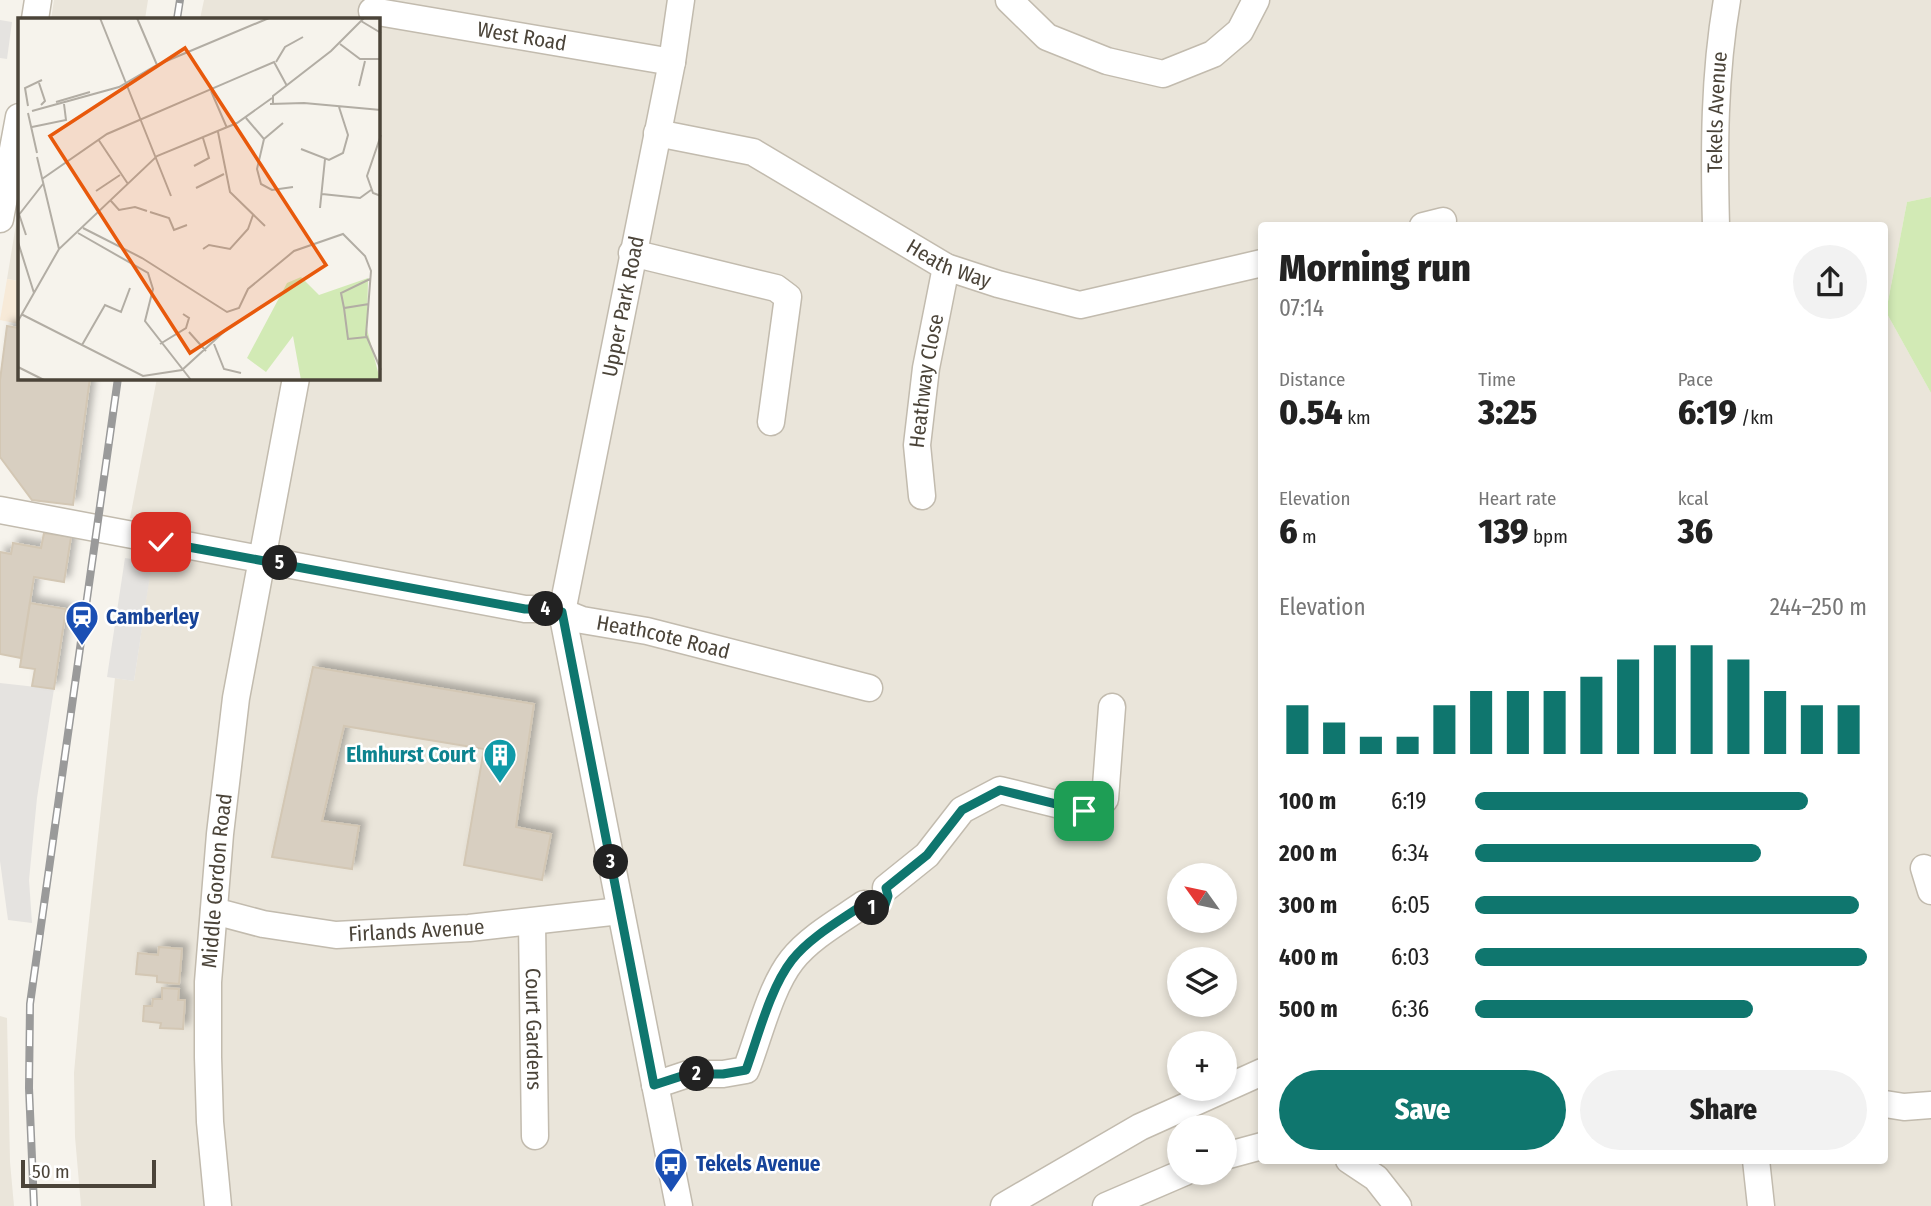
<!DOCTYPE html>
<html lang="en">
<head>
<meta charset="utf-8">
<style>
  body { margin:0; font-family:"Fira Sans Condensed",sans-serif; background:#f2f2f2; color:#222; height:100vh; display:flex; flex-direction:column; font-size:26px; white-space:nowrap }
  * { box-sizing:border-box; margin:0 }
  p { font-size:23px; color:#767676 }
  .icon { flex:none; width:38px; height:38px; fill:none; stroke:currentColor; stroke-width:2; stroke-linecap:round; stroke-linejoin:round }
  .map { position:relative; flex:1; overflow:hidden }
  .drawer { position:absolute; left:1258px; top:222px; width:630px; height:942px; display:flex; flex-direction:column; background:#fff; border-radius:7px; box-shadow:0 4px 10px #0003 }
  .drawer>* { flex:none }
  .needle { width:46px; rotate:303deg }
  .fabs { position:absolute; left:1167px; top:863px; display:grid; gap:14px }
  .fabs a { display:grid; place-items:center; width:70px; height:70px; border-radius:50%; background:#fff; box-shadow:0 4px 10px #0003; font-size:35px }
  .scale { position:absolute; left:21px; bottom:18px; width:135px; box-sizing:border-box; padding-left:7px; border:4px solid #4b4439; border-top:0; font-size:19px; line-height:24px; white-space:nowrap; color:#4b4439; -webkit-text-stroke:5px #fff; paint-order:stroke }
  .pin { position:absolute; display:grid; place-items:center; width:60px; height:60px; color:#fff; margin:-30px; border-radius:14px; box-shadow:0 4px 10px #0006 }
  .km { position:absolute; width:35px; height:35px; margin:-18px; border-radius:50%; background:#222; color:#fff; font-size:19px; line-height:35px; text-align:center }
  .round { display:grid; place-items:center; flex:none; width:74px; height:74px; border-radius:37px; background:#f2f2f2 }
  .summary { display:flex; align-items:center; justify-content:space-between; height:119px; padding:0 21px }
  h1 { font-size:38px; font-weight:800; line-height:52px }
  .stats { display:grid; grid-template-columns:repeat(3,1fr); gap:10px; height:119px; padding:7px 21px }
  .stats div { display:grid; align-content:center }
  .stats b { font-size:35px; font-weight:800 }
  .stats small { font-size:19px; font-weight:400 }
  .stats p { font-size:19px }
  .chart { height:196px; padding:14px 21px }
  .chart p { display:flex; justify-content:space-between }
  .chart svg { width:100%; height:126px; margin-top:7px; stroke:#0f766e; stroke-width:6 }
  .cta { display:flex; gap:14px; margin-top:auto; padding:14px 21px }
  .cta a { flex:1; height:80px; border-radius:42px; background:#0f766e; color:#fff; font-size:28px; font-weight:800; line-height:80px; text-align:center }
  .cta a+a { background:#f2f2f2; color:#222 }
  ul { padding:0 21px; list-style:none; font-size:23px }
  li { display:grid; grid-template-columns:112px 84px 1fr; align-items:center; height:52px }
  li i { height:18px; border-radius:9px; background:#0f766e }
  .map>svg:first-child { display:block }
  .residential { fill:#eae5da; fill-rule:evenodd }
  .commercial { fill:#f7ead8 }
  .green { fill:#d2eab5 }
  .parking { fill:#e5e3e0 }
  .building { fill:#d8cfc1; stroke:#d3c7b4; stroke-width:2; filter:url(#shadow) }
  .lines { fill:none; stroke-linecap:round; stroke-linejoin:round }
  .minor-casing { stroke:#c2bbae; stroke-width:29 }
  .minor { stroke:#fff; stroke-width:26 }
  .rail-casing { stroke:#9a9a9a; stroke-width:8 }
  .rail { stroke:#fff; stroke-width:5; stroke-dasharray:16; stroke-linecap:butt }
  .route-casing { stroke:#fff; stroke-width:14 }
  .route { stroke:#0f766e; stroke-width:9 }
  .labels { text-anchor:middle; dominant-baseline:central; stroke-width:5; stroke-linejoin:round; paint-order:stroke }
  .street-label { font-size:21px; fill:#4b4439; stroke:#fff }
  .transit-label { font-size:21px; font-weight:bold; fill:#164399; stroke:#fff; text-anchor:start }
  .culture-label { font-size:21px; font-weight:bold; fill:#0d838f; stroke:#fff; text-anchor:end }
  .inset-road { fill:none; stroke:#b2ada4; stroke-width:2 }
  .view { fill:#e8590c; fill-opacity:0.15; stroke:#e8590c; stroke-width:3.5 }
  .inset-edge { fill:none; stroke:#4b4439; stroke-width:3.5 }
</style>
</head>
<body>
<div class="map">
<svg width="1931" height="1206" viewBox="0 0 1931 1206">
  <defs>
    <filter id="shadow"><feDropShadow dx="5.5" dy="-5.5" stdDeviation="3.5" flood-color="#0004"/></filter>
  </defs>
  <rect width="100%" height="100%" fill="#f6f3ec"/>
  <path class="residential" d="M54,0H148L145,19H51Z
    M204,0H1931V197L1907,202L1886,312L1931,393V1206H81L75,1137L74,1073L81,995L115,678L134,681L157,525L130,518L157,378H378V19H200ZM1262,226H1885V1160H1262ZM1180,875H1225V920H1180ZM1180,959H1225V1004H1180ZM1180,1043H1225V1088H1180ZM1180,1127H1225V1172H1180Z
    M19,206V281L7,279Z
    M0,1016L7,1018L10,1162L14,1206H0Z"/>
  <path class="commercial" d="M7,279L19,281V324L0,320Z"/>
  <path class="green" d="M1931,197V393L1886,312L1907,202Z"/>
  <path class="parking" d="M0,20L12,22L7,59L0,58Z
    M125,558L152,562L134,681L107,677Z
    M0,683L54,689L37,798L29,880L32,923L8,920L0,861Z"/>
  <path class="building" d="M7,326L19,328V378H90L73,505L32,500L0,457V380Z
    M44,533L71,537L64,582L34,577L21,658L0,654V552L11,554L13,543L41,548Z
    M30,603L66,609L54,689L32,686L35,669L20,667Z
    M313,667L534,704L516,827L551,834L542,880L464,865L484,749L344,726L322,821L359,826L352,869L272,857Z
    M159,947L182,949L179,984L157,982V976L136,974L138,953L158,955Z
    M162,988L179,989L178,1000H185L183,1029L160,1028L161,1023L143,1021L144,1006H152L153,999H162Z"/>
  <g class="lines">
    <defs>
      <g id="minor">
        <path d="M1009,0L1047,37L1107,61L1163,74L1213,54L1240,31L1256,0"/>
        <path id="s1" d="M372,11L672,62"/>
        <path d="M35,19L38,0"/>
        <path id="s2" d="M657,133L753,152L946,267L998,284L1080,305L1262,263"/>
        <path d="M0,219L19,117"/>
        <path d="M1423,226L1443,221"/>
        <path id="s3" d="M1716,226C1714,150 1714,75 1727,0"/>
        <path d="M632,253L776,288L788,297L771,422"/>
        <path id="s4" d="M922,496L917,445L926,368L946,267"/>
        <path id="s5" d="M0,510L525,609H542L562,612L582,620L647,631L869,688"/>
        <path d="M1924,868L1931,891"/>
        <path d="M886,888L927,855L962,810L1000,790L1084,811L1095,810L1105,799L1112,707"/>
        <path id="s6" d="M214,911L263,924L336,935L469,928L620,911"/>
        <path id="s7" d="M532,922L535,1136"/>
        <path d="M655,1085L688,1074H723L746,1070C759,1037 770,988 792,960C810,937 841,920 864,904"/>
        <path d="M1885,1104L1904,1107L1931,1105"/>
        <path d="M1225,1156L1262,1146"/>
        <path d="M1349,1160L1376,1178L1398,1206"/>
        <path d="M1756,1160L1761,1206"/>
        <path id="s8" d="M218,1206L210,1122L208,1057V982L220,834L236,698L296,378"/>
        <path id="s9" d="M679,1206L562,612L672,62L681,0"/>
        <path d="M1004,1206L1140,1127L1262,1072"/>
        <path d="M1106,1206L1185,1172"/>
      </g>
    </defs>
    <use href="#minor" class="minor-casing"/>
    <use href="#minor" class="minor"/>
    <defs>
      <path id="rail" d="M177,19L180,0
        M34,1206L29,1088L30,1004L118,378"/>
    </defs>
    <use href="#rail" class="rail-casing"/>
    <use href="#rail" class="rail"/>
  </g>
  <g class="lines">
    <defs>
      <path id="route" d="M161,542L525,609H542L562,612L654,1085L688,1074H723L746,1070C758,1037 770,988 792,960C810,937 841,920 864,904L877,909L885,905L888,896L886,888L927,855L962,810L1000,790L1084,811"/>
    </defs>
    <use href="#route" class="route-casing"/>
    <use href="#route" class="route"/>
  </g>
  <defs>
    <symbol id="station-pin" viewBox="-11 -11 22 30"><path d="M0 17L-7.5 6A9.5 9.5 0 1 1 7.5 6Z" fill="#1a4fb4" stroke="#fff"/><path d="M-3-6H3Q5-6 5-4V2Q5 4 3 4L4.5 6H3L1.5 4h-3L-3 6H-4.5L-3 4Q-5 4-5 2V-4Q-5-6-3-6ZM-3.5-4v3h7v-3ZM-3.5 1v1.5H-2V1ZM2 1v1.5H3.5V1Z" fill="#fff"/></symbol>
    <symbol id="building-pin" viewBox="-11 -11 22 30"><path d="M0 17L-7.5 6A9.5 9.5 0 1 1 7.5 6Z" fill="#0f9aa8" stroke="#fff"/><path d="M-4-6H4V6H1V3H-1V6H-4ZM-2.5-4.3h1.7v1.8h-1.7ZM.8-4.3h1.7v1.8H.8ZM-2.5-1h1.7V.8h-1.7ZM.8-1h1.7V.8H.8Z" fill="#fff"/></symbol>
    <symbol id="bus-pin" viewBox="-11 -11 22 30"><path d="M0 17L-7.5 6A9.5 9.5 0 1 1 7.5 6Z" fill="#1a4fb4" stroke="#fff"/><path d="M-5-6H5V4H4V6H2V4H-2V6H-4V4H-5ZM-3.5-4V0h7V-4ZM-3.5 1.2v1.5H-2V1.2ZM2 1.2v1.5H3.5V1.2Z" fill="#fff"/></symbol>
  </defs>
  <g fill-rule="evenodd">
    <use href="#station-pin" x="63" y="598" width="38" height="52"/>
    <use href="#building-pin" x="481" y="736" width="38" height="52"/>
    <use href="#bus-pin" x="652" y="1145" width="38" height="52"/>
  </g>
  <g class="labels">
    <g class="street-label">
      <text stroke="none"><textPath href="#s1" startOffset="152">West Road</textPath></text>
      <text stroke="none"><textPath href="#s3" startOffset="114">Tekels Avenue</textPath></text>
      <text stroke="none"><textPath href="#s2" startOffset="324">Heath Way</textPath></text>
      <text stroke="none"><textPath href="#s9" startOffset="917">Upper Park Road</textPath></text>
      <text stroke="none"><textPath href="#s4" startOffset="116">Heathway Close</textPath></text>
      <text stroke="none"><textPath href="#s5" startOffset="676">Heathcote Road</textPath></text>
      <text stroke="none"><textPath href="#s8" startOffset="326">Middle Gordon Road</textPath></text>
      <text stroke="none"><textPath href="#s6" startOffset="205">Firlands Avenue</textPath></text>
      <text stroke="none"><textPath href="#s7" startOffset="107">Court Gardens</textPath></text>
    </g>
    <g class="transit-label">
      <text x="106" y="617">Camberley</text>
      <text x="696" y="1164">Tekels Avenue</text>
    </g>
    <g class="culture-label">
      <text x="476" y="755">Elmhurst Court</text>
    </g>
  </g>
  <g transform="translate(18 18)">
    <rect width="362" height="362" fill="#f6f3ec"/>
    <path d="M283,259L301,277L350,260L349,311L362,362H283L275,318L248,354L229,340L269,265Z" fill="#d2eab5"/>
    <path class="inset-road" d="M82,0L153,178M119,0L139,47M343,3L363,15M322,26L342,41H363M258,44L267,29L285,19M21,65L27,83L23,87M341,68L347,43M193,73L209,110M38,84L72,74M252,86L286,85L363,92M255,86V78L313,33L346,0M10,88L7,70L24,62M14,93L101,69L139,47L251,0M10,95L19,135M228,100L246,121L239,151L243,166L254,172L275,169M14,109L48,102L46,86M200,114L212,174L247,208M363,117L349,158L355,175L363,178M80,121L110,166M246,121L265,105M283,131L311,142L325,135L330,117L321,89M19,139L41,231M176,148L191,140L185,120M24,161L89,116L256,44L269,68M178,170L206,156M78,173L102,157M304,176L342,180L353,172M93,183L101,192L117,189L129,193M302,190L307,141M132,194L151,200L156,212L169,207M1,196L8,217M0,198L25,166M65,210L124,240L209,294L221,290L230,271L276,233L325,216L347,238L353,253L348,317L363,352M60,215L130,255L135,271L127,303L173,362M0,224L16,275M185,231L191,227L212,231L230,211L235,197M351,286L326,290L323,275L352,261M326,290L330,321L349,319M3,296L125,358L164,352L210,310M0,303L41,231L139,138L219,105L254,80M171,314L188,333M142,326L168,310L171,300L165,296M196,326L206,351L223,355M64,327L87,287L103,294L112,270M0,349L26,362"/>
    <path class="view" d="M167,30L308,247L172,335L32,118Z"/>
    <rect width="362" height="362" class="inset-edge"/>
  </g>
</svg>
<div class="fabs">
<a><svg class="needle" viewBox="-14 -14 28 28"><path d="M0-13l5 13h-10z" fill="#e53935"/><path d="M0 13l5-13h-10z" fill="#767676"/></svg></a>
<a><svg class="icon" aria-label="layers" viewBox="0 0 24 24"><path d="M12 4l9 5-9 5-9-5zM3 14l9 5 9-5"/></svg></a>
<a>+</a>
<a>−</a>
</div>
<div class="scale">50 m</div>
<div class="pin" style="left:1084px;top:811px;background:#1e9e55"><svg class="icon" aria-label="arrive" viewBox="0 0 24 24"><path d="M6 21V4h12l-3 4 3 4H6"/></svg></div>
<div class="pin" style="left:161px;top:542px;background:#d93025"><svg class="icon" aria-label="check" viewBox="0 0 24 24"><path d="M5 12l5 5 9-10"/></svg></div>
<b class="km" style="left:872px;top:908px">1</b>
<b class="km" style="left:697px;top:1074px">2</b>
<b class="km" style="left:611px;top:862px">3</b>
<b class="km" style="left:546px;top:609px">4</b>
<b class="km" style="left:280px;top:563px">5</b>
<section class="drawer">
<div class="summary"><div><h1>Morning run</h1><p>07:14</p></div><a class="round"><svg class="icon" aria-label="share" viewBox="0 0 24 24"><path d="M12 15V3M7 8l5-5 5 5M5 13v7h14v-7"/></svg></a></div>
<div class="stats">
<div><p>Distance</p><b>0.54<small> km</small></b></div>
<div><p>Time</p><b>3:25</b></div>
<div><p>Pace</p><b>6:19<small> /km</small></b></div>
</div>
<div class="stats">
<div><p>Elevation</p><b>6<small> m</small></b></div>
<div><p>Heart rate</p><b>139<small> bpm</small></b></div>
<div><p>kcal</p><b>36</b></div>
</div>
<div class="chart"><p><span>Elevation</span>244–250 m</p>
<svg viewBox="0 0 160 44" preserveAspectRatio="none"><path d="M5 44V27M15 44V33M25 44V38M35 44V38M45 44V27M55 44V22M65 44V22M75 44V22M85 44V17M95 44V11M105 44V6M115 44V6M125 44V11M135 44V22M145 44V27M155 44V27"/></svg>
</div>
<ul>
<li><b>100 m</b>6:19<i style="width:85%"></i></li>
<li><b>200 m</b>6:34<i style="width:73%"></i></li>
<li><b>300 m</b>6:05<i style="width:98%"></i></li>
<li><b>400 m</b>6:03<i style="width:100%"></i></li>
<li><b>500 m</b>6:36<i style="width:71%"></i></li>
</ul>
<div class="cta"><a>Save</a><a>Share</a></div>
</section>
</div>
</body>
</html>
